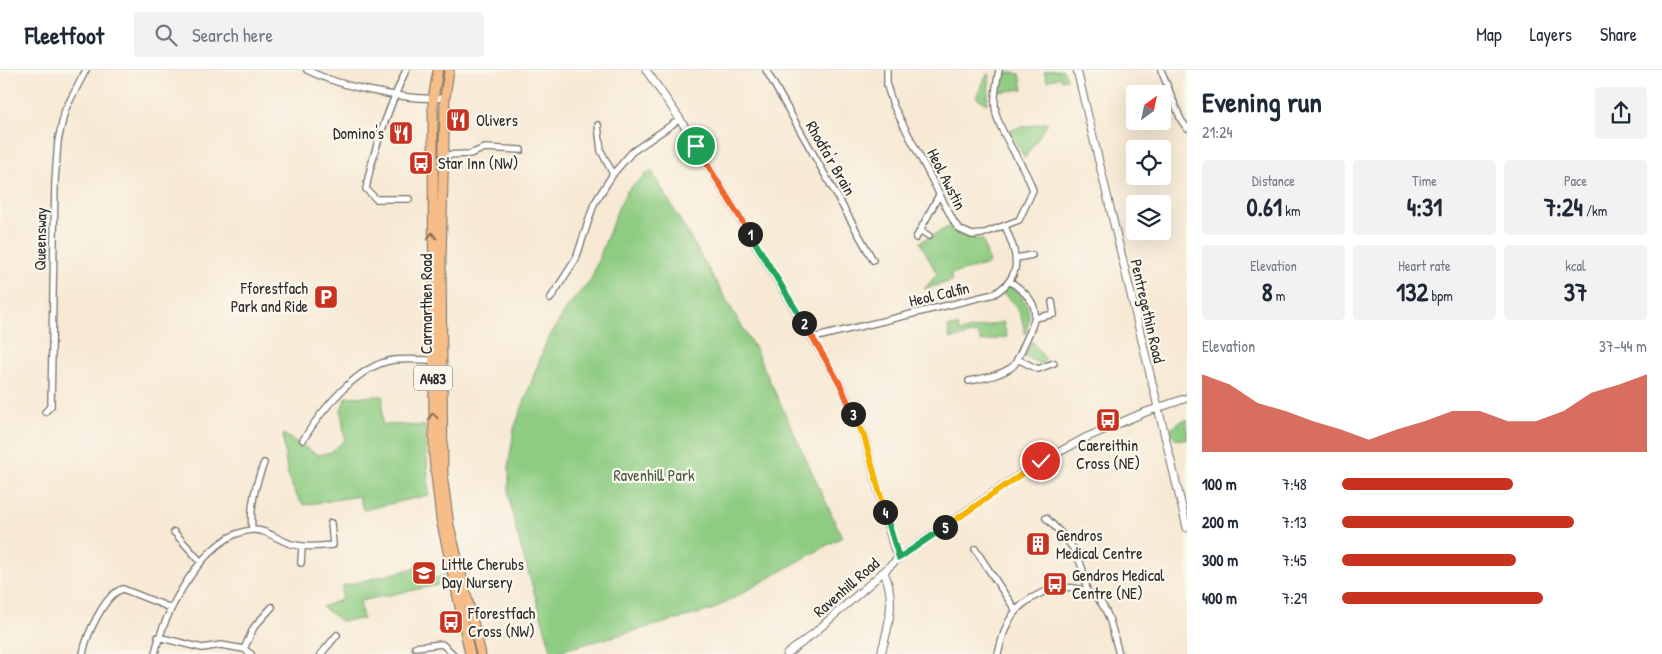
<!DOCTYPE html>
<html lang="en">
<head>
<meta charset="utf-8">
<style>
  body { margin:0; font-family:"Patrick Hand",sans-serif; background:#f2f2f3; color:#1f2937; height:100vh; display:flex; flex-direction:column; font-size:19px; white-space:nowrap }
  * { box-sizing:border-box; margin:0 }
  p { font-size:16px; color:#747a83 }
  .icon { flex:none; width:28px; height:28px; fill:none; stroke:currentColor; stroke-width:2; stroke-linecap:round; stroke-linejoin:round }
  .map { position:relative; flex:1; overflow:hidden }
  .sheet { display:flex; flex-direction:column; background:#fff; width:475px }
  .sheet>* { flex:none }
  .needle { width:32px; rotate:33deg }
  .tools { position:absolute; left:1126px; top:15px; display:grid; gap:10px }
  .tools a { display:grid; place-items:center; width:45px; height:45px; border-radius:5px; background:#fff; box-shadow:0 5px 20px #0002; font-size:25px }
  .pin { position:absolute; display:grid; place-items:center; width:42px; height:42px; color:#fff; margin:-21px; border:2px solid #fff; border-radius:50%; box-shadow:0 1px 5px #0007 }
  .km { position:absolute; width:25px; height:25px; margin:-12px; border-radius:50%; background:#222; color:#fff; font-size:14px; line-height:25px; text-align:center }
  .round { display:grid; place-items:center; flex:none; width:52px; height:52px; border-radius:5px; background:#f2f2f3 }
  .summary { display:flex; align-items:center; justify-content:space-between; height:85px; padding:0 15px }
  h1 { font-size:28px; font-weight:800; line-height:38px }
  .metrics { display:grid; grid-template-columns:repeat(3,1fr); gap:8px; height:85px; padding:5px 15px }
  .metrics div { display:grid; align-content:center; border-radius:5px; background:#f2f2f3; text-align:center }
  .metrics b { font-size:25px; font-weight:800 }
  .metrics small { font-size:14px; font-weight:400 }
  .metrics p { font-size:14px }
  .chart { height:140px; padding:10px 15px }
  .chart p { display:flex; justify-content:space-between }
  .chart svg { width:100%; height:90px; margin-top:5px; fill:#c8321e; opacity:.7 }
  ul { padding:0 15px; list-style:none; font-size:16px }
  li { display:grid; grid-template-columns:80px 60px 1fr; align-items:center; height:38px }
  li i { height:12px; border-radius:6px; background:#c8321e }
  header { display:flex; align-items:center; gap:30px; box-sizing:border-box; height:70px; padding:0 25px; background:#fff; border-bottom:1px solid #e0e1e3 }
  header strong { font-size:24px }
  nav { display:flex; gap:28px; margin-inline-start:auto; font-size:18px }
  .search { width:350px; height:45px; background:#f2f2f3; display:flex; align-items:center; gap:12px; box-sizing:border-box; padding:0 18px; border-radius:5px; color:#747a83; font-size:19px }
  main { display:flex; flex:1; min-height:0 }
  .map>svg:first-child { display:block }
  .green { fill:#8ecc82; stroke:#5c7c56 }
  .lines { fill:none; stroke-linecap:round; stroke-linejoin:round }
  .minor-casing { stroke:#726e66; stroke-width:8 }
  .tertiary-casing { stroke:#726e66; stroke-width:9 }
  .primary-casing { stroke:#726e66; stroke-width:11 }
  .minor { stroke:#fff; stroke-width:5.5 }
  .tertiary { stroke:#fff; stroke-width:7 }
  .primary { stroke:#f7bd88; stroke-width:9 }
  .oneway { stroke:#876d55 }
  .split-1-casing { stroke:#fff; stroke-width:10 }
  .split-2-casing { stroke:#fff; stroke-width:10 }
  .split-3-casing { stroke:#fff; stroke-width:10 }
  .split-4-casing { stroke:#fff; stroke-width:10 }
  .split-5-casing { stroke:#fff; stroke-width:10 }
  .split-6-casing { stroke:#fff; stroke-width:10 }
  .split-1 { stroke:#f0652b; stroke-width:6 }
  .split-2 { stroke:#22a559; stroke-width:6 }
  .split-3 { stroke:#f0652b; stroke-width:6 }
  .split-4 { stroke:#f5b400; stroke-width:6 }
  .split-5 { stroke:#22a559; stroke-width:6 }
  .split-6 { stroke:#f5b400; stroke-width:6 }
  .labels { text-anchor:middle; dominant-baseline:central; stroke-width:4.5; stroke-linejoin:round; paint-order:stroke }
  .shield { fill:#fbf7ec; stroke:#696865; stroke-width:1 }
  .shield-label { font-size:15px; font-weight:bold; fill:#2b2b2b }
  .poi-label { font-size:16px; fill:#2b2b2b; stroke:#fbf7ec; text-anchor:start }
  .street-label { font-size:16px; fill:#2b2b2b; stroke:#fbf7ec }
  .park-label { font-size:16px; fill:#495b45; stroke:#fbf7ec }
</style>
</head>
<body>
<header>
<strong>Fleetfoot</strong>
<div class="search"><svg class="icon" aria-label="search" viewBox="0 0 24 24"><circle cx="10" cy="10" r="6"/><path d="M15 15l6 6"/></svg>Search here</div>
<nav><a>Map</a><a>Layers</a><a>Share</a></nav>
</header>
<main>
<div class="map">
<svg width="1187" height="584" viewBox="0 0 1187 584">
  <rect width="100%" height="100%" fill="#fbf7ec"/>
  <filter id="ink" filterUnits="userSpaceOnUse"><feTurbulence type="fractalNoise" baseFrequency=".02" numOctaves="2"/><feDisplacementMap in="SourceGraphic" scale="10" xChannelSelector="R" yChannelSelector="G"/><feConvolveMatrix kernelMatrix="1 2 1 2 8 2 1 2 1" color-interpolation-filters="sRGB"/></filter>
  <filter id="wash" filterUnits="userSpaceOnUse"><feTurbulence type="fractalNoise" baseFrequency=".0096" numOctaves="4" result="noise"/><feDisplacementMap in="SourceGraphic" scale="20" xChannelSelector="R" yChannelSelector="G"/><feGaussianBlur stdDeviation="1.12" result="paint"/><feColorMatrix in="noise" values="0 0 0 0 0 0 0 0 0 0 0 0 0 0 0 0 0 1.4 0 .05"/><feComposite in="paint" operator="in"/></filter>
  <g filter="url(#wash)">
    <rect width="100%" height="100%" fill="#f7e9d4"/>
    <path class="green" d="M1053,0H1063L1067,9L1062,10L1060,7L1047,11L1044,2Z
      M1009,2L1020,4L1023,19L999,22L1001,6Z
      M988,3L990,5L987,34L976,27Z
      M1048,52L1025,88L1008,60Z
      M651,100L755,279L842,467L712,540L552,583L517,464L509,427V392L514,359L546,273L568,236L591,209L619,136L627,121Z
      M948,157L960,165L983,170L989,194L951,204L952,211L924,219L937,204L920,172Z
      M1007,218H1012C1029,231 1033,245 1025,264C1021,245 1019,234 1002,223Z
      M1003,252L1007,267L981,272L978,263L950,269L948,257L958,256L959,262Z
      M1032,271L1046,290L1042,294L1024,287Z
      M383,326L382,354L425,356L429,425L363,440L359,426L304,435C286,417 285,388 283,364L318,385L331,382L345,370L341,340L346,327Z
      M1187,349V370L1176,369L1172,364C1171,354 1179,352 1187,349Z
      M415,498L418,509L427,507L429,511L446,504L448,513L360,531L363,549L341,551L322,537L341,530L343,516Z"/>
  </g>
  <g filter="url(#ink)">
    <g class="lines">
      <defs>
        <path id="minor" d="M307,0C341,17 407,31 445,28
          M406,0C389,38 373,78 366,119L376,129H409
          M766,0L873,190
          M887,0V16L893,35L955,154L961,160L972,165L982,164L1019,150L1033,120C1025,96 1007,75 998,50C992,35 996,16 999,0
          M1161,0L1181,50L1187,58
          M598,55L601,81L613,104
          M443,85L470,84L485,78L521,80
          M920,160L929,166
          M916,168L939,125
          M1017,188L1032,185
          M550,229L576,189L594,134L613,104L632,82L680,49
          M1035,248L1054,244L1052,232
          M813,268L994,224C1025,205 1017,185 1005,156
          M1017,289L1038,299L1054,293
          M969,311C984,308 999,306 1012,297C1017,293 1020,283 1023,277C1038,245 1043,235 1011,212
          M45,342L51,336L55,111L58,71L65,40L86,0
          M303,370C321,341 357,295 394,290C407,289 420,290 433,290
          M1046,448C1071,472 1083,486 1087,522
          M252,460C250,435 255,416 264,393
          M174,462L201,492
          M975,479L1016,541
          M301,493L302,477
          M158,567L202,578L221,575L244,579L251,584
          M415,577L442,574L453,584
          M244,579L254,557L272,537
          M83,584C86,566 105,523 123,519L171,538
          M155,584C163,543 205,464 252,460C266,459 278,470 291,474C305,478 319,476 333,475L331,453
          M321,584L337,565
          M998,584C1002,569 1005,554 1015,542C1035,519 1079,505 1101,533C1111,546 1114,568 1119,584"/>
        <path id="tertiary" d="M646,0L680,49L840,314L864,366L894,478L899,488
          M1077,0L1187,458
          M787,584L813,564L899,488L1028,399L1085,368L1143,343L1187,328
          M881,584C889,556 896,529 884,502"/>
        <path id="primary" d="M438,0L433,29L434,388L441,449L470,584
          M449,0L445,28L441,190L443,411L449,455L481,584"/>
      </defs>
      <use href="#minor" class="minor-casing"/>
      <use href="#tertiary" class="tertiary-casing"/>
      <use href="#primary" class="primary-casing"/>
      <use href="#minor" class="minor"/>
      <use href="#tertiary" class="tertiary"/>
      <use href="#primary" class="primary"/>
    </g>
    <defs><path id="oneway-chevron" d="M-2-3.5L2.5 0L-2 3.5" fill="none" stroke-width="1.6" stroke-linecap="round" stroke-linejoin="round" transform="scale(1.25)"/></defs>
    <g class="oneway">
      <use href="#oneway-chevron" transform="translate(432 166) rotate(-90)"/>
      <use href="#oneway-chevron" transform="translate(433 346) rotate(-91)"/>
    </g>
  </g>
  <g class="lines" filter="url(#ink)">
    <defs>
      <path id="split-1" d="M696,76L750,164"/>
      <path id="split-2" d="M750,164L804,253"/>
      <path id="split-3" d="M804,253L840,314L853,344"/>
      <path id="split-4" d="M853,344L864,366L885,442"/>
      <path id="split-5" d="M885,442L899,488L945,457"/>
      <path id="split-6" d="M945,457L1041,391"/>
    </defs>
    <use href="#split-1" class="split-1-casing"/>
    <use href="#split-2" class="split-2-casing"/>
    <use href="#split-3" class="split-3-casing"/>
    <use href="#split-4" class="split-4-casing"/>
    <use href="#split-5" class="split-5-casing"/>
    <use href="#split-6" class="split-6-casing"/>
    <use href="#split-1" class="split-1"/>
    <use href="#split-2" class="split-2"/>
    <use href="#split-3" class="split-3"/>
    <use href="#split-4" class="split-4"/>
    <use href="#split-5" class="split-5"/>
    <use href="#split-6" class="split-6"/>
  </g>
  <defs>
    <symbol id="restaurant-square" viewBox="-11 -11 22 22"><rect x="-9" y="-9" width="18" height="18" rx="4" fill="#c8321e" stroke="#fbf7ec"/><path d="M-5-6h1v4h1v-4h1v4h1v-4h1v5L-1.5 .5V6h-2V.5L-5-1ZM5-6V6H3V1.5H1.5Q1.5-4 5-6Z" fill="#fff"/></symbol>
    <symbol id="bus-square" viewBox="-11 -11 22 22"><rect x="-9" y="-9" width="18" height="18" rx="4" fill="#c8321e" stroke="#fbf7ec"/><path d="M-5-6H5V4H4V6H2V4H-2V6H-4V4H-5ZM-3.5-4V0h7V-4ZM-3.5 1.2v1.5H-2V1.2ZM2 1.2v1.5H3.5V1.2Z" fill="#fff"/></symbol>
    <symbol id="parking-square" viewBox="-11 -11 22 22"><rect x="-9" y="-9" width="18" height="18" rx="4" fill="#c8321e" stroke="#fbf7ec"/><path d="M-3.5-5.5H1a3.5 3.5 0 0 1 0 7H-1V5.5H-3.5ZM-1-3.4V-.6H.8a1.4 1.4 0 0 0 0-2.8Z" fill="#fff"/></symbol>
    <symbol id="building-square" viewBox="-11 -11 22 22"><rect x="-9" y="-9" width="18" height="18" rx="4" fill="#c8321e" stroke="#fbf7ec"/><path d="M-4-6H4V6H1V3H-1V6H-4ZM-2.5-4.3h1.7v1.8h-1.7ZM.8-4.3h1.7v1.8H.8ZM-2.5-1h1.7V.8h-1.7ZM.8-1h1.7V.8H.8Z" fill="#fff"/></symbol>
    <symbol id="school-square" viewBox="-11 -11 22 22"><rect x="-9" y="-9" width="18" height="18" rx="4" fill="#c8321e" stroke="#fbf7ec"/><path d="M0-5L7-2L0 1L-7-2ZM-4 1L0 2.5L4 1V4Q0 6-4 4Z" fill="#fff"/></symbol>
  </defs>
  <g fill-rule="evenodd">
    <use href="#restaurant-square" x="444" y="36" width="28" height="28"/>
    <use href="#restaurant-square" x="387" y="49" width="28" height="28"/>
    <use href="#bus-square" x="407" y="79" width="28" height="28"/>
    <use href="#parking-square" x="312" y="213" width="28" height="28"/>
    <use href="#bus-square" x="1094" y="336" width="28" height="28"/>
    <use href="#building-square" x="1024" y="460" width="28" height="28"/>
    <use href="#school-square" x="410" y="489" width="28" height="28"/>
    <use href="#bus-square" x="1041" y="500" width="28" height="28"/>
    <use href="#bus-square" x="437" y="538" width="28" height="28"/>
  </g>
  <g class="labels">
    <rect class="shield" x="414" y="295.5" width="38" height="25" rx="4"/>
    <g class="shield-label">
      <text x="433" y="308">A483</text>
    </g>
    <g class="poi-label">
      <text x="476" y="50">Olivers</text>
      <text x="384" y="63" text-anchor="end">Domino's</text>
      <text x="438" y="93">Star Inn (NW)</text>
      <text x="308" y="218" text-anchor="end">Fforestfach<tspan x="308" dy="18">Park and Ride</tspan></text>
      <text x="1108" y="375" text-anchor="middle">Caereithin<tspan x="1108" dy="18">Cross (NE)</tspan></text>
      <text x="1056" y="465">Gendros<tspan x="1056" dy="18">Medical Centre</tspan></text>
      <text x="442" y="494">Little Cherubs<tspan x="442" dy="18">Day Nursery</tspan></text>
      <text x="1072" y="505">Gendros Medical<tspan x="1072" dy="18">Centre (NE)</tspan></text>
      <text x="468" y="543">Fforestfach<tspan x="468" dy="18">Cross (NW)</tspan></text>
    </g>
    <g class="street-label">
      <text transform="translate(831 88) rotate(60)">Rhodfa'r Brain</text>
      <text transform="translate(947 109) rotate(63)">Heol Awstin</text>
      <text transform="translate(40 169) rotate(-89)">Queensway</text>
      <text transform="translate(939 224) rotate(-13)">Heol Calfin</text>
      <text transform="translate(426 234) rotate(-90)">Carmarthen Road</text>
      <text transform="translate(1148 241) rotate(77)">Pentregethin Road</text>
      <text transform="translate(846 517) rotate(-41)">Ravenhill Road</text>
    </g>
    <g class="park-label">
      <text x="654" y="405">Ravenhill Park</text>
    </g>
  </g>
</svg>
<div class="tools">
<a><svg class="needle" viewBox="-14 -14 28 28"><path d="M0-13l5 13h-10z" fill="#e53935"/><path d="M0 13l5-13h-10z" fill="#747a83"/></svg></a>
<a><svg class="icon" aria-label="locate" viewBox="0 0 24 24"><circle cx="12" cy="12" r="6"/><path d="M12 2v4M12 18v4M2 12h4M18 12h4"/></svg></a>
<a><svg class="icon" aria-label="layers" viewBox="0 0 24 24"><path d="M12 4l9 5-9 5-9-5zM3 14l9 5 9-5"/></svg></a>
</div>
<div class="pin" style="left:696px;top:76px;background:#1e9e55"><svg class="icon" aria-label="arrive" viewBox="0 0 24 24"><path d="M6 21V4h12l-3 4 3 4H6"/></svg></div>
<div class="pin" style="left:1041px;top:391px;background:#d93025"><svg class="icon" aria-label="check" viewBox="0 0 24 24"><path d="M5 12l5 5 9-10"/></svg></div>
<b class="km" style="left:750px;top:164px">1</b>
<b class="km" style="left:804px;top:253px">2</b>
<b class="km" style="left:853px;top:344px">3</b>
<b class="km" style="left:885px;top:442px">4</b>
<b class="km" style="left:945px;top:457px">5</b>
</div>
<section class="sheet">
<div class="summary"><div><h1>Evening run</h1><p>21:24</p></div><a class="round"><svg class="icon" aria-label="share" viewBox="0 0 24 24"><path d="M12 15V3M7 8l5-5 5 5M5 13v7h14v-7"/></svg></a></div>
<div class="metrics">
<div><p>Distance</p><b>0.61<small> km</small></b></div>
<div><p>Time</p><b>4:31</b></div>
<div><p>Pace</p><b>7:24<small> /km</small></b></div>
</div>
<div class="metrics">
<div><p>Elevation</p><b>8<small> m</small></b></div>
<div><p>Heart rate</p><b>132<small> bpm</small></b></div>
<div><p>kcal</p><b>37</b></div>
</div>
<div class="chart"><p><span>Elevation</span>37–44 m</p>
<svg viewBox="0 0 160 44" preserveAspectRatio="none"><path d="M0 44V6L10 11L20 20L30 24L40 29L50 33L60 38L70 33L80 29L90 24L100 24L110 29L120 29L130 24L140 15L150 11L160 6V44z"/></svg>
</div>
<ul>
<li><b>100 m</b>7:48<i style="width:56%"></i></li>
<li><b>200 m</b>7:13<i style="width:76%"></i></li>
<li><b>300 m</b>7:45<i style="width:57%"></i></li>
<li><b>400 m</b>7:29<i style="width:66%"></i></li>
</ul>
</section>
</main>
</body>
</html>
